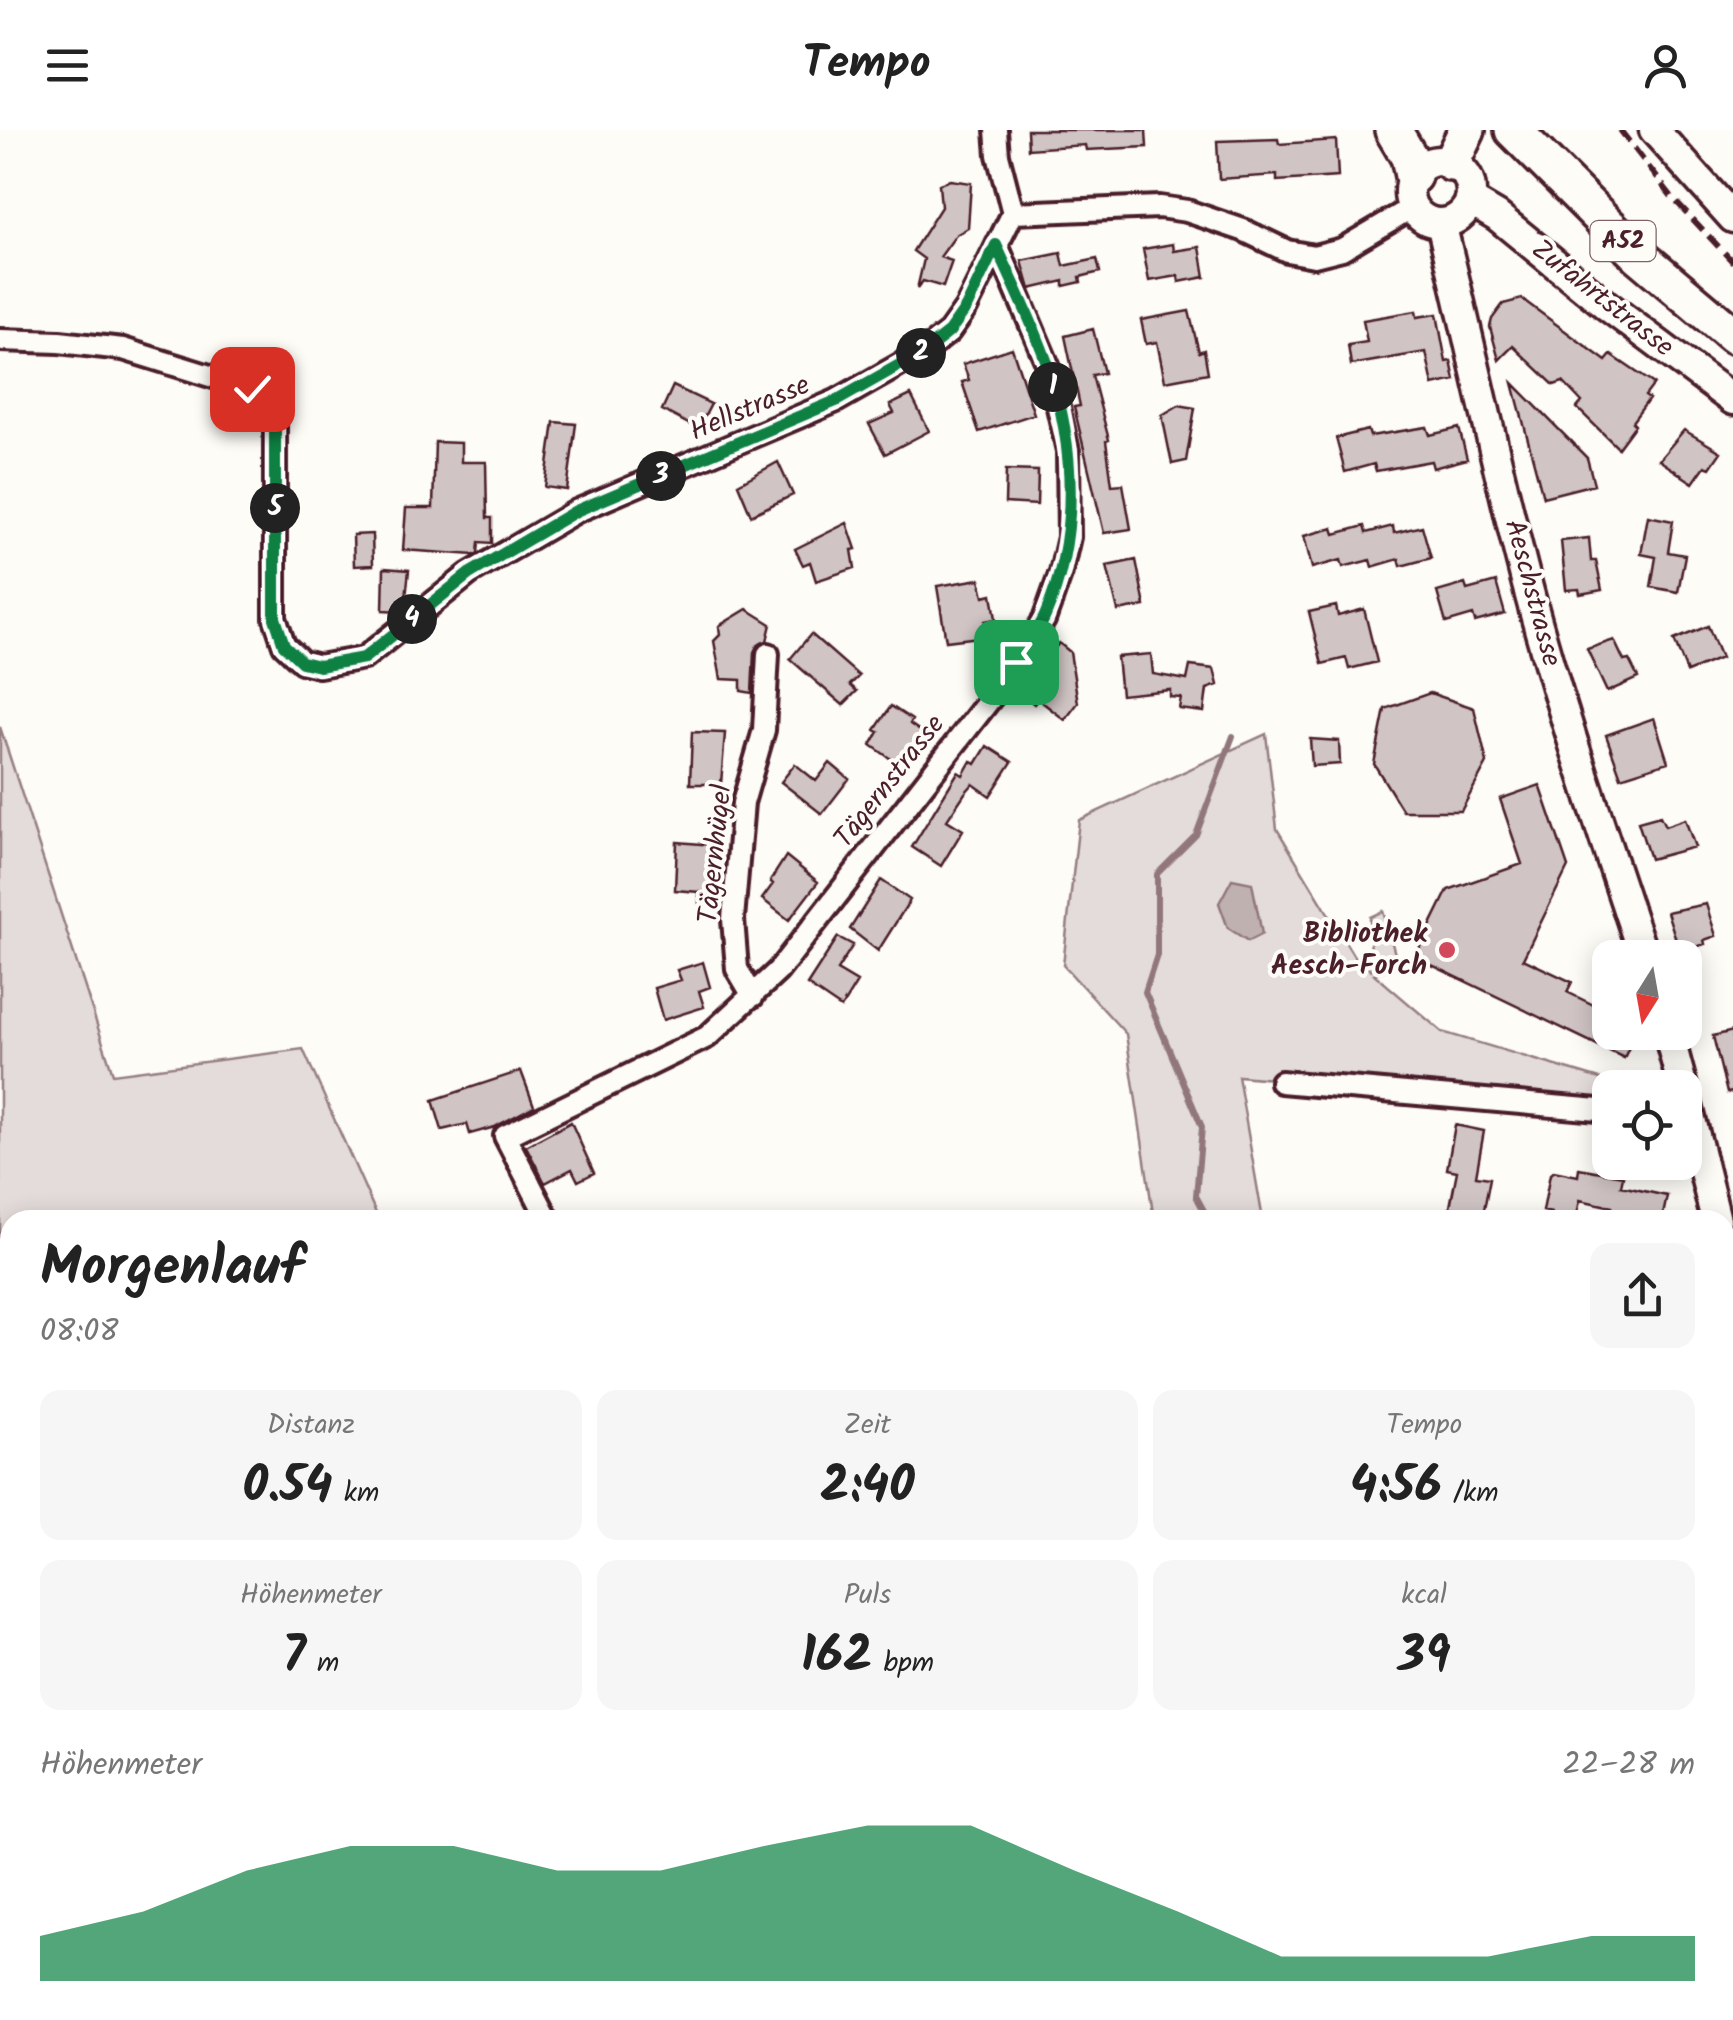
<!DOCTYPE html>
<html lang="de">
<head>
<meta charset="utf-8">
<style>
  body { margin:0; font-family:Kalam,sans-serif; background:#f6f6f6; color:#222; height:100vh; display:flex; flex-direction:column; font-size:38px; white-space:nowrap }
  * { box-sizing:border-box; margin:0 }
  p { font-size:32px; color:#767676 }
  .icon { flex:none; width:55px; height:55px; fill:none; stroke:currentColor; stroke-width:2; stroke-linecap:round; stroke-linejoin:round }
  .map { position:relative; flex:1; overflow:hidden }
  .panel { position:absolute; left:0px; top:1080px; width:1735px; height:810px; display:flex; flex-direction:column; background:#fff; border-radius:30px 30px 0 0; box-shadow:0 5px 25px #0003 }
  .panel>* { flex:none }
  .needle { width:65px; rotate:191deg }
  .fabs { position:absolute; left:1592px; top:810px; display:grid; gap:20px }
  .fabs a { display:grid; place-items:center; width:110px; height:110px; border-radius:20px; background:#fff; box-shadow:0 5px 25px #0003; font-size:50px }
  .pin { position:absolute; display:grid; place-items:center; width:85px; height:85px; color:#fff; margin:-42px; border-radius:20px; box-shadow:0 5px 15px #0006 }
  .km { position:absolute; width:50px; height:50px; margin:-25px; border-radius:50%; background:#222; color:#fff; font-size:28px; line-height:50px; text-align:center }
  .round { display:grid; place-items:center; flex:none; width:105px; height:105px; border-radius:20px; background:#f6f6f6 }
  .head { display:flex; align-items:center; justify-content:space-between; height:170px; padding:0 40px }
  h1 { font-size:55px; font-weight:800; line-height:75px }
  .figures { display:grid; grid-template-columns:repeat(3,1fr); gap:15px; height:170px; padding:10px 40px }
  .figures div { display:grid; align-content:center; border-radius:20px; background:#f6f6f6; text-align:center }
  .figures b { font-size:50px; font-weight:800 }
  .figures small { font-size:28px; font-weight:400 }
  .figures p { font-size:28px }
  .chart { height:280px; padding:20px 40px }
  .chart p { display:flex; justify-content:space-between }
  .chart svg { width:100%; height:180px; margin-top:10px; fill:#0b8043; opacity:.7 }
  header { display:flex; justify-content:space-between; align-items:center; height:130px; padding:0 40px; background:#fff; font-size:45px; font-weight:800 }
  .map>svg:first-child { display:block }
  .green { fill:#e3dcda; stroke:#967e82; stroke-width:2.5 }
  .water { fill:#c0b1b1; stroke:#91777b; stroke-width:2.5 }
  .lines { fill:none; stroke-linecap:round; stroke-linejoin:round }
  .stream { stroke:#91777b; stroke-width:6 }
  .building { fill:#d0c5c4; stroke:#4a1f2b; stroke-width:2.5 }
  .street-casing { stroke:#4a1f2b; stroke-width:28 }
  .secondary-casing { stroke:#4a1f2b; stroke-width:35 }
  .highway-casing { stroke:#4a1f2b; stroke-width:42 }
  .street { stroke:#fdfcf7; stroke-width:20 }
  .secondary { stroke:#fdfcf7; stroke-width:28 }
  .highway { stroke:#fdfcf7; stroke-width:35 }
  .rail { stroke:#4a1f2b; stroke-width:6; stroke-dasharray:15 8; stroke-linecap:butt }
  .route-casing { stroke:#fff; stroke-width:20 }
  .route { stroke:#0b8043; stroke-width:12 }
  .poi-dot { fill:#d1495b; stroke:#fdfcf7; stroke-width:4 }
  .labels { text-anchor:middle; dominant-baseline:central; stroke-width:8; stroke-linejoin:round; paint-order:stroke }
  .shield { fill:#fdfcf7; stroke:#806168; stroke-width:2.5 }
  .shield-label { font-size:25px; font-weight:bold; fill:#4a1f2b }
  .street-label { font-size:28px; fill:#4a1f2b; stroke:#fdfcf7 }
  .poi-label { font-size:28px; font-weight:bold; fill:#4a1f2b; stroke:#fdfcf7; text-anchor:end }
</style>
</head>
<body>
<header><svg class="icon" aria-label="menu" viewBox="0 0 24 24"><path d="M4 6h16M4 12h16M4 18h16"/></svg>Tempo<svg class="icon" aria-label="person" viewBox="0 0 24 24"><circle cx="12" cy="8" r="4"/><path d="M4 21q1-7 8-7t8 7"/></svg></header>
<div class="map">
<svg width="1733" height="1890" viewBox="0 0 1733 1890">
  <rect width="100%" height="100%" fill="#fdfcf7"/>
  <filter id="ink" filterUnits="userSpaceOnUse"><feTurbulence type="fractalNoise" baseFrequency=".01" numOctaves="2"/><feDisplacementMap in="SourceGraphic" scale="20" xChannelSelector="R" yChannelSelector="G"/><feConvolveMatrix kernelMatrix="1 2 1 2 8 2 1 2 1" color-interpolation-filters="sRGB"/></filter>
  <g filter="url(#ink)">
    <path class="green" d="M0,597L113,944L303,919L379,1090H10V1806L0,1795Z
      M1266,604L1277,699L1355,828L1371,840L1370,787L1383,781L1398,835L1374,844L1442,902L1610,952V978L1238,946L1263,1090H1154L1126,904L1063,835L1079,690Z
      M50,1880H625L635,1890H56Z
      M1054,1880H1190L1188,1890H1038Z"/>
    <path class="water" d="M1232,749L1252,753L1262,804L1248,811L1228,798L1219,773Z"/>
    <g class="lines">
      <path class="stream" d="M1209,1090L1196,1066L1202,997L1145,862L1157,825V744L1196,705L1233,606
        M1126,1890L1129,1880"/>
    </g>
    <path class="building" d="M1027,0H1146L1147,17L1086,20L1085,15L1028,19Z
      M1278,9L1279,14L1336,10L1338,47L1277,51V45L1219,49L1217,11Z
      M950,50L971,53L968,98L956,105L940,127L952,131L943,157L923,151L917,159L924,129L913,121L941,77L939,54Z
      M1173,114L1174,121L1200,117L1205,147L1179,152L1178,146L1149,151L1143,119Z
      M1061,123L1064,136L1097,129L1100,142L1080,147L1081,152L1064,156V151L1030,159L1022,131Z
      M1522,169L1606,231L1611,225L1654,254L1645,266L1649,269L1632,292L1635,295L1618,318L1577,278L1582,272L1563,252L1554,255L1513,216L1499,230L1490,197L1492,189L1503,174Z
      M1189,181L1199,222L1204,220L1208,243L1165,251L1157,212L1146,214L1141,190Z
      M1416,181L1417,187L1437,184L1446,232L1451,231L1455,250L1433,255L1426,222L1351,235L1348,215L1367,212L1363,190Z
      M1093,199L1104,243L1092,245L1109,310L1106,311L1112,355L1123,354L1131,399L1104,403L1074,277L1080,276L1065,206Z
      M1012,218L1034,284L979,302L962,252L969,250L963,234Z
      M1513,253L1587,328L1594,354L1543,367Z
      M673,256L711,274L698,299L662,280Z
      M911,265L929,301L885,324L869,294L894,283L890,275Z
      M1179,275L1195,278L1186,331L1172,334L1162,285Z
      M554,292L576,294L567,360L545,357Z
      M1427,297L1430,305L1459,298L1467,329L1433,338L1431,331L1376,341L1374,334L1345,342L1336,308L1368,300L1370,306Z
      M1684,300L1721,322L1710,338L1705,336L1693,353L1659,330Z
      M435,312L461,313V332H486L487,388H492V413L479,412L478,423L475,425L403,420L406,378H433Z
      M778,332L793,365L751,385L738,354Z
      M1006,340L1038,341L1037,375L1005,373Z
      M1648,386L1673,391L1668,422L1685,425L1678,462L1651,457L1656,427L1641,424Z
      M847,393L856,419L852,420L855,438L816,451L810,432L803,435L795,419Z
      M1364,396L1366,403L1393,396L1394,403L1422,396L1431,428L1401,436L1399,429L1372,437L1370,430L1343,437L1341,430L1312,438L1304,406L1333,398L1335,404Z
      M372,404L373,435L354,436L353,405Z
      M1589,408L1591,431H1596L1602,460L1580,464L1579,459L1566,460L1561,411Z
      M1136,430L1145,476L1118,481L1107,436Z
      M384,438L409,440L405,477L401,481L383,480Z
      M980,449L984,466L992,464L996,489L985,491L988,506L946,511L937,456Z
      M1496,452L1505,484L1475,492L1473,485L1446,493L1437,462L1465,454L1467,460Z
      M1336,476L1338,486L1364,479L1377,532L1349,539L1346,528L1322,534L1309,482Z
      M747,479L771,494L767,511L757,516L754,522L752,563L741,561V550L721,549L714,511L720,505L719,496Z
      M1708,496L1721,528L1687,542L1674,510Z
      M811,504L859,546L850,555L857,561L843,575L790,529Z
      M1614,510L1624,531L1629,530L1638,548L1607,562L1587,519Z
      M1059,513L1070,522L1078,573L1065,590L1038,569L1034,574L1020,562Z
      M1151,524L1153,544L1187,550L1190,536L1214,539L1218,555L1207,559L1204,582L1179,579L1181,568L1170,567V560L1121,565L1117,527Z
      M1430,563L1474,578L1487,633L1461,681H1403L1374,634L1385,579Z
      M891,576L912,590L910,594L923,603L901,636L871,615L879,602L875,600Z
      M1654,588L1668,632L1621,647L1606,605Z
      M692,602L725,603L721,654H690Z
      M1310,609L1339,611L1340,634L1312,636Z
      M987,616L1012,632L990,666L973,654L965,663L947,690L963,700L941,736L912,717L958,642L963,645L971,631L976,634Z
      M830,633L849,649L822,684L781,652L795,634L816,651Z
      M1540,655L1568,737L1523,829L1572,852L1567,862L1610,883V902H1636L1624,928L1415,827L1448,760L1522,734L1500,669Z
      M1660,686L1665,696L1685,689L1695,717L1650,729L1638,692Z
      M677,712L713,715L710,751L722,753L721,773H699V762L675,760Z
      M786,726L818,752L789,790L762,769L773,754L770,751Z
      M881,750L910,770L878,821L850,799Z
      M1706,774L1716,806L1704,810L1705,814L1680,822L1667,782Z
      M838,807L853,815L837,840L857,852L841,878L807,855Z
      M703,832L710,857L699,861L704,877L663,890L654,858L681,850L677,840Z
      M1733,901V962L1727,963L1713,906Z
      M521,941L534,976L495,997L470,1004L467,994L442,1000L433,970Z
      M571,992L594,1043L578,1051L572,1039L545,1053L526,1016Z
      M1455,995L1484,1001L1476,1046L1490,1048L1482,1090L1448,1087L1457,1041L1447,1039Z
      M1579,1038L1623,1046L1621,1056L1667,1066L1662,1090H1609L1612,1077L1580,1070L1576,1090H1549L1551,1083L1543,1081L1550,1044L1554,1041L1578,1046Z"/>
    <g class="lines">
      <defs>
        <path id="street" d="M996,0L998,25L1013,83
          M1013,83L1159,77L1187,81L1243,100L1287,121L1314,126L1342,119L1413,77
          M0,210L59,212L123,219L252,259L270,273L275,296V488L284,515L302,532L319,536L364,528L469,444L577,381L836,271L926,220L949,202L966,178L1013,83
          M753,866L737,839L733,789L743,673L764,600L768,524
          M1281,952L1610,981
          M547,1087L505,1006L707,907L778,841L998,559L1044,490L1061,442L1069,407L1068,321L1049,238L997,115
          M1667,1880L1668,1890"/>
        <path id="secondary" d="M1654,0L1733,88
          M1409 62a31 31 0 1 1 62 0a31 31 0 1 1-62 0Z
          M1470,70L1497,86L1606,175L1733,270
          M1441,93C1468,204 1492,316 1520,427C1554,563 1600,695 1644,828
          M1668,902L1683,958
          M1685,965L1716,1090
          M1725,1129L1733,1161"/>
        <path id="highway" d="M1393,0L1409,27L1413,46
          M1513,0L1637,124L1733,205
          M1451,33L1467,0"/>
      </defs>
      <use href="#street" class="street-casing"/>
      <use href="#secondary" class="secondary-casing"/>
      <use href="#highway" class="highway-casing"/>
      <use href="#street" class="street"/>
      <use href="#secondary" class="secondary"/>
      <use href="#highway" class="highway"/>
      <path class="rail" d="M1620,0L1672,67L1733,132"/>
    </g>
  </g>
  <g class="lines" filter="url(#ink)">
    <defs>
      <path id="route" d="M252,259L270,273L275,296V488L284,515L302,532L319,536L364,528L469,444L576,381L836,271L926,220L949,202L966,178L996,115C1014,155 1034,195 1048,236C1076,316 1079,408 1045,486C1038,502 1026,517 1016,532"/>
    </defs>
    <use href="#route" class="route-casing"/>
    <use href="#route" class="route"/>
  </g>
  <circle class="poi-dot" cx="1447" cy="820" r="10"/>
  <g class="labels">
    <rect class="shield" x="1590.5" y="91" width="65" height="40" rx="8"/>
    <g class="shield-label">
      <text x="1623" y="111">A52</text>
    </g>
    <g class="street-label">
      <text transform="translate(1602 169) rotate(38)">Zufahrtstrasse</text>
      <text transform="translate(750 279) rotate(-23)">Hellstrasse</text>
      <text transform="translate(1532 463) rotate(75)">Aeschstrasse</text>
      <text transform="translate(890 652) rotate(-52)">Tägernstrasse</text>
      <text transform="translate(716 724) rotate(-84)">Tägernhügel</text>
    </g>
    <g class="poi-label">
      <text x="1427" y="804">Bibliothek<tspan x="1427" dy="32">Aesch-Forch</tspan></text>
    </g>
  </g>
</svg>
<div class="fabs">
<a><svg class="needle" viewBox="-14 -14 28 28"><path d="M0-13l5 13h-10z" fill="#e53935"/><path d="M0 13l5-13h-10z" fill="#767676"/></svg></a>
<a><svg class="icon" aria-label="locate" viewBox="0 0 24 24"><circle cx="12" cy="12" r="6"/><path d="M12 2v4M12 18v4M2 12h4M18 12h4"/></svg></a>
</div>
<div class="pin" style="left:1016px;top:532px;background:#1e9e55"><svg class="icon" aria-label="arrive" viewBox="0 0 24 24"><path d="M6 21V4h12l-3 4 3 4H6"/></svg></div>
<div class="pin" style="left:252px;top:259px;background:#d93025"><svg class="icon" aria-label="check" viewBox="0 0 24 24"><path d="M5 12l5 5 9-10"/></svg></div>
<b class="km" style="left:1053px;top:257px">1</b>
<b class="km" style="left:921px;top:223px">2</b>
<b class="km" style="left:661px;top:346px">3</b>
<b class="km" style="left:412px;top:489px">4</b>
<b class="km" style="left:275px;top:378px">5</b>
<section class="panel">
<div class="head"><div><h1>Morgenlauf</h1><p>08:08</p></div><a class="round"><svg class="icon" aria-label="share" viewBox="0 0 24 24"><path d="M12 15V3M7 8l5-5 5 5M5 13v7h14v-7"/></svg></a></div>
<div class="figures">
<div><p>Distanz</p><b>0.54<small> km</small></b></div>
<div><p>Zeit</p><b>2:40</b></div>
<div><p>Tempo</p><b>4:56<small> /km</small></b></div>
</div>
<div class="figures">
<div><p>Höhenmeter</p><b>7<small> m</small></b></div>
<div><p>Puls</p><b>162<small> bpm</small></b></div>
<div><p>kcal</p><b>39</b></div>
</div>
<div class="chart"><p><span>Höhenmeter</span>22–28 m</p>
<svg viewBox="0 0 160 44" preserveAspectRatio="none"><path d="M0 44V33L10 27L20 17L30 11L40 11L50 17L60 17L70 11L80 6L90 6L100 17L110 27L120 38L130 38L140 38L150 33L160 33V44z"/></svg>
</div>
</section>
</div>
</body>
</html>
